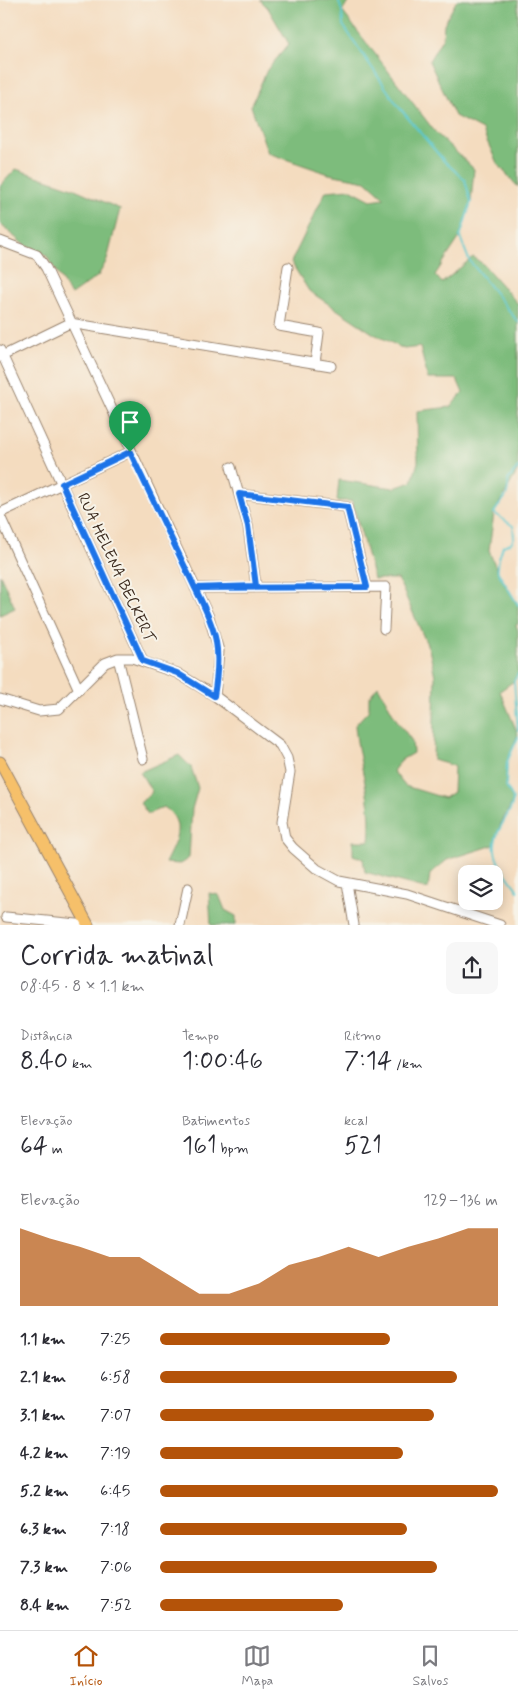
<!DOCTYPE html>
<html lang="pt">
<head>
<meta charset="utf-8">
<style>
  body { margin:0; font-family:Mynerve,sans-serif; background:#f7f7f7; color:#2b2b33; height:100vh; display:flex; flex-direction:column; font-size:19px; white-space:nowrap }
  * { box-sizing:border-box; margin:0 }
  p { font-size:16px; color:#7c7c81 }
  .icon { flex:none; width:28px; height:28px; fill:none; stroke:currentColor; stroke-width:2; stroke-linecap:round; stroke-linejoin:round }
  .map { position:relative; height:925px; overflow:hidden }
  .panel { display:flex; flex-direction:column; background:#fff; flex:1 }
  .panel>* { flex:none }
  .buttons { position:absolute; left:458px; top:865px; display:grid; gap:10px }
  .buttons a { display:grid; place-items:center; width:45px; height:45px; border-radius:10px; background:#fff; box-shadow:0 2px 12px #0003; font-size:25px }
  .pin { position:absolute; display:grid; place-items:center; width:42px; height:42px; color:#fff; margin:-51px -21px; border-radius:50% 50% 50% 0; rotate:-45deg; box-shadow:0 0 5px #0007 }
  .pin .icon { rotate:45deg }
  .round { display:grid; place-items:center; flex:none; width:52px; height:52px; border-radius:10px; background:#f7f7f7 }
  .summary { display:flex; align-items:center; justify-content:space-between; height:85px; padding:0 20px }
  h1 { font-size:28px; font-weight:600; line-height:38px }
  .metrics { display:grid; grid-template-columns:repeat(3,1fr); gap:8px; height:85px; padding:5px 20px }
  .metrics div { display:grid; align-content:center }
  .metrics b { font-size:25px; font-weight:600 }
  .metrics small { font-size:14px; font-weight:400 }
  .metrics p { font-size:14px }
  .chart { height:140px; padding:10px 20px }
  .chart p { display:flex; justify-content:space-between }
  .chart svg { width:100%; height:90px; margin-top:5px; fill:#b45309; opacity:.7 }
  ul { padding:0 20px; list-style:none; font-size:16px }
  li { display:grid; grid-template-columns:80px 60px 1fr; align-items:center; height:38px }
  li i { height:12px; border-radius:6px; background:#b45309 }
  .menu { display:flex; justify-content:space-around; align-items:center; height:70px; border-top:1px solid #e1e1e2; background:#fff; font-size:14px; color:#7c7c81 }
  .menu a { display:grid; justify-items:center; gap:2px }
  .menu .active { color:#b45309 }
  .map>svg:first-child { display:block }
  .forest { fill:#7dbc7c; stroke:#5c734d }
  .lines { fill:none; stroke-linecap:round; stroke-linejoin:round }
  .stream { stroke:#5ac8cf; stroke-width:2 }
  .minor-casing { stroke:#98836e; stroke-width:11 }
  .major-casing { stroke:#98836e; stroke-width:13 }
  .minor { stroke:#fff; stroke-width:9 }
  .major { stroke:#f6c06b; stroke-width:11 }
  .route-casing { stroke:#fff; stroke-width:10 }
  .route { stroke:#1a73e8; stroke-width:6 }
  .labels { text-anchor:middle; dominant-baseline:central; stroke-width:4; stroke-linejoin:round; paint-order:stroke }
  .street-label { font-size:16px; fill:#3b2a1e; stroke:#f7f3e8 }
</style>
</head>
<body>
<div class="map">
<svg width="518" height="925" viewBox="0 0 518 925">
  <rect width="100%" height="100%" fill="#f7f3e8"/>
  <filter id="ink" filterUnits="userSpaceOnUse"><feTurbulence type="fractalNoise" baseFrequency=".02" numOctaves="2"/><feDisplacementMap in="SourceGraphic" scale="10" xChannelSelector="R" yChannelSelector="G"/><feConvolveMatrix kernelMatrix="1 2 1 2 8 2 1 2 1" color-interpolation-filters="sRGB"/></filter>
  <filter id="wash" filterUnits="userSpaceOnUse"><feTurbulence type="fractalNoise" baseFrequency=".0096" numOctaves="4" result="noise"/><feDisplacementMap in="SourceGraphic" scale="20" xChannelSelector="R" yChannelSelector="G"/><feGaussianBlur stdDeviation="1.12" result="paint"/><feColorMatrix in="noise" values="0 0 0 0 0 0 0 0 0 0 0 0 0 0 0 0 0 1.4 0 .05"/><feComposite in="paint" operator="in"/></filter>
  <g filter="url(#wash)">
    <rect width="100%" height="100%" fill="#f4dcbf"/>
    <path class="forest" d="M260,0H350L342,11L436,133L474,169L471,202L460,237L435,275L442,283L473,257L483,264L518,304V470L494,513L489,551L498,572L518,605V624L516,625L518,630V674L514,681L500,691L518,734L507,762L506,787L511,794L513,801L501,823L494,845L447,860L430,874L428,889L365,872L363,859L353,855V841H369C374,803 358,763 355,725L369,710V697L378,686L396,719L412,741L413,753L401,760L393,771L405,786L444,798L453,792L454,766L433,760L435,676L429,649L398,579H374L352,501H337L339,480L394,488L412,482L418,462L417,411L450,407L463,393L457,379H428L420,347L404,349L374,334L309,291L291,262L326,191L350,189L371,200L385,198L366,181L329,174L268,153L251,106L267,70L289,44L268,8Z
      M457,0H518V187L497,163L482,130L455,116L429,61L443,37L444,24Z
      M16,169L75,189L120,209L107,260L98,276L71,295L46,255L24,245L0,224V186Z
      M0,574L15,608L0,615Z
      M179,755L191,767L198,788L192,809L189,858L180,864L165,863C175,843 187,823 164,807L148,814L140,803L152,792L140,772Z
      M209,893L219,895L225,910L236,916V925H211Z"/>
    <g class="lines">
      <path class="stream" d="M338,0L342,11L343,25L398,106L444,161L465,180L471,202L460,237L469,260L518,322
        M518,468L508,480C510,499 502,498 494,513L513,526L514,538L511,543L503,546L497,565L498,572L518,605
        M518,674L514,681L518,730
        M518,737L507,762L506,787C509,791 513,795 513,801C511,815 492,832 495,851C496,864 511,880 518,891"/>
    </g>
  </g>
  <g filter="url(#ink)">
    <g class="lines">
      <defs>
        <path id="minor" d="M0,241L37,255L46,268L209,617L219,651L215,696
          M288,267L279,326L319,333L315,363
          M0,350L143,661
          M0,357L70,323L331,366
          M231,467L248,526L256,586
          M239,494L347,507L367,587
          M0,513L130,452
          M0,516L79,690
          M195,588L386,587L384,629
          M118,658L143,759
          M0,699L39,711L59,709L105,663L118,658H132L177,673L215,696L280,745L287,758L290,772L282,822L285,838L293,848L317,869L339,881L407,894L500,925
          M347,883L354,925
          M6,917L87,925
          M180,925L188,888"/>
        <path id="major" d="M0,762L88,925"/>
      </defs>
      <use href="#minor" class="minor-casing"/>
      <use href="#major" class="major-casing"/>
      <use href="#minor" class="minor"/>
      <use href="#major" class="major"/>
    </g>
  </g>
  <g class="lines" filter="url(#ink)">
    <defs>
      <path id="route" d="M130,452L62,484L143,661L177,673L214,696C222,648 217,631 195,588L367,587L347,507L239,494L248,526L256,586L195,588L130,452"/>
    </defs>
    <use href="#route" class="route-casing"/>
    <use href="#route" class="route"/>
  </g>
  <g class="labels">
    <g class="street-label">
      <text transform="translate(116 568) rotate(65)">RUA HELENA BECKERT</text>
    </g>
  </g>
</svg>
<div class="buttons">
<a><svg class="icon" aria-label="layers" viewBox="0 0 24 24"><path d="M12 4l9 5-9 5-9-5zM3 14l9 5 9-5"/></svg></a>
</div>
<div class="pin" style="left:130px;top:452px;background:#1e9e55"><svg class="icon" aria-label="arrive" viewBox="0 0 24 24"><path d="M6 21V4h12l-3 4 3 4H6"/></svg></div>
</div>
<section class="panel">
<div class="summary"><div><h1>Corrida matinal</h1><p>08:45 · 8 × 1.1 km</p></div><a class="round"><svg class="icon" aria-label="share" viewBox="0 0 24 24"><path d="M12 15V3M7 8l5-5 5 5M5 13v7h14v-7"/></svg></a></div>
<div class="metrics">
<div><p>Distância</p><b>8.40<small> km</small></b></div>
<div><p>Tempo</p><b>1:00:46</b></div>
<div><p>Ritmo</p><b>7:14<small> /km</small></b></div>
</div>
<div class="metrics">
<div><p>Elevação</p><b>64<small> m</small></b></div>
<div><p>Batimentos</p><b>161<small> bpm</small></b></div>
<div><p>kcal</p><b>521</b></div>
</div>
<div class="chart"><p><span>Elevação</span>129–136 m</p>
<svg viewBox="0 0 160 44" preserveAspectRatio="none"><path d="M0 44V6L10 11L20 15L30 20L40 20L50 29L60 38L70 38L80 33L90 24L100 20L110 15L120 20L130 15L140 11L150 6L160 6V44z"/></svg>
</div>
<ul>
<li><b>1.1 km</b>7:25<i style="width:68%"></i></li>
<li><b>2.1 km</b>6:58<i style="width:88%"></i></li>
<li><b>3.1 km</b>7:07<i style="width:81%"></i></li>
<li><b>4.2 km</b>7:19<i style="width:72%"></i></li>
<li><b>5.2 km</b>6:45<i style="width:100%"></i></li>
<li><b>6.3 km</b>7:18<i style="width:73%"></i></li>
<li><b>7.3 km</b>7:06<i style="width:82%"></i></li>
<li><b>8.4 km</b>7:52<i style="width:54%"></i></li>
</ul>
</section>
<nav class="menu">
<a class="active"><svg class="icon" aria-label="home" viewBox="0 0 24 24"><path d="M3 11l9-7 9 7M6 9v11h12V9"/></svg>Início</a>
<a><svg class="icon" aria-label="map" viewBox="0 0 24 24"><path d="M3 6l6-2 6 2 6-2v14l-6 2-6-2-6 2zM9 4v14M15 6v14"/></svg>Mapa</a>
<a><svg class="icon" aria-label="saved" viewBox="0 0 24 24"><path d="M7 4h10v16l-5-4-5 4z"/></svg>Salvos</a>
</nav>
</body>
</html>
